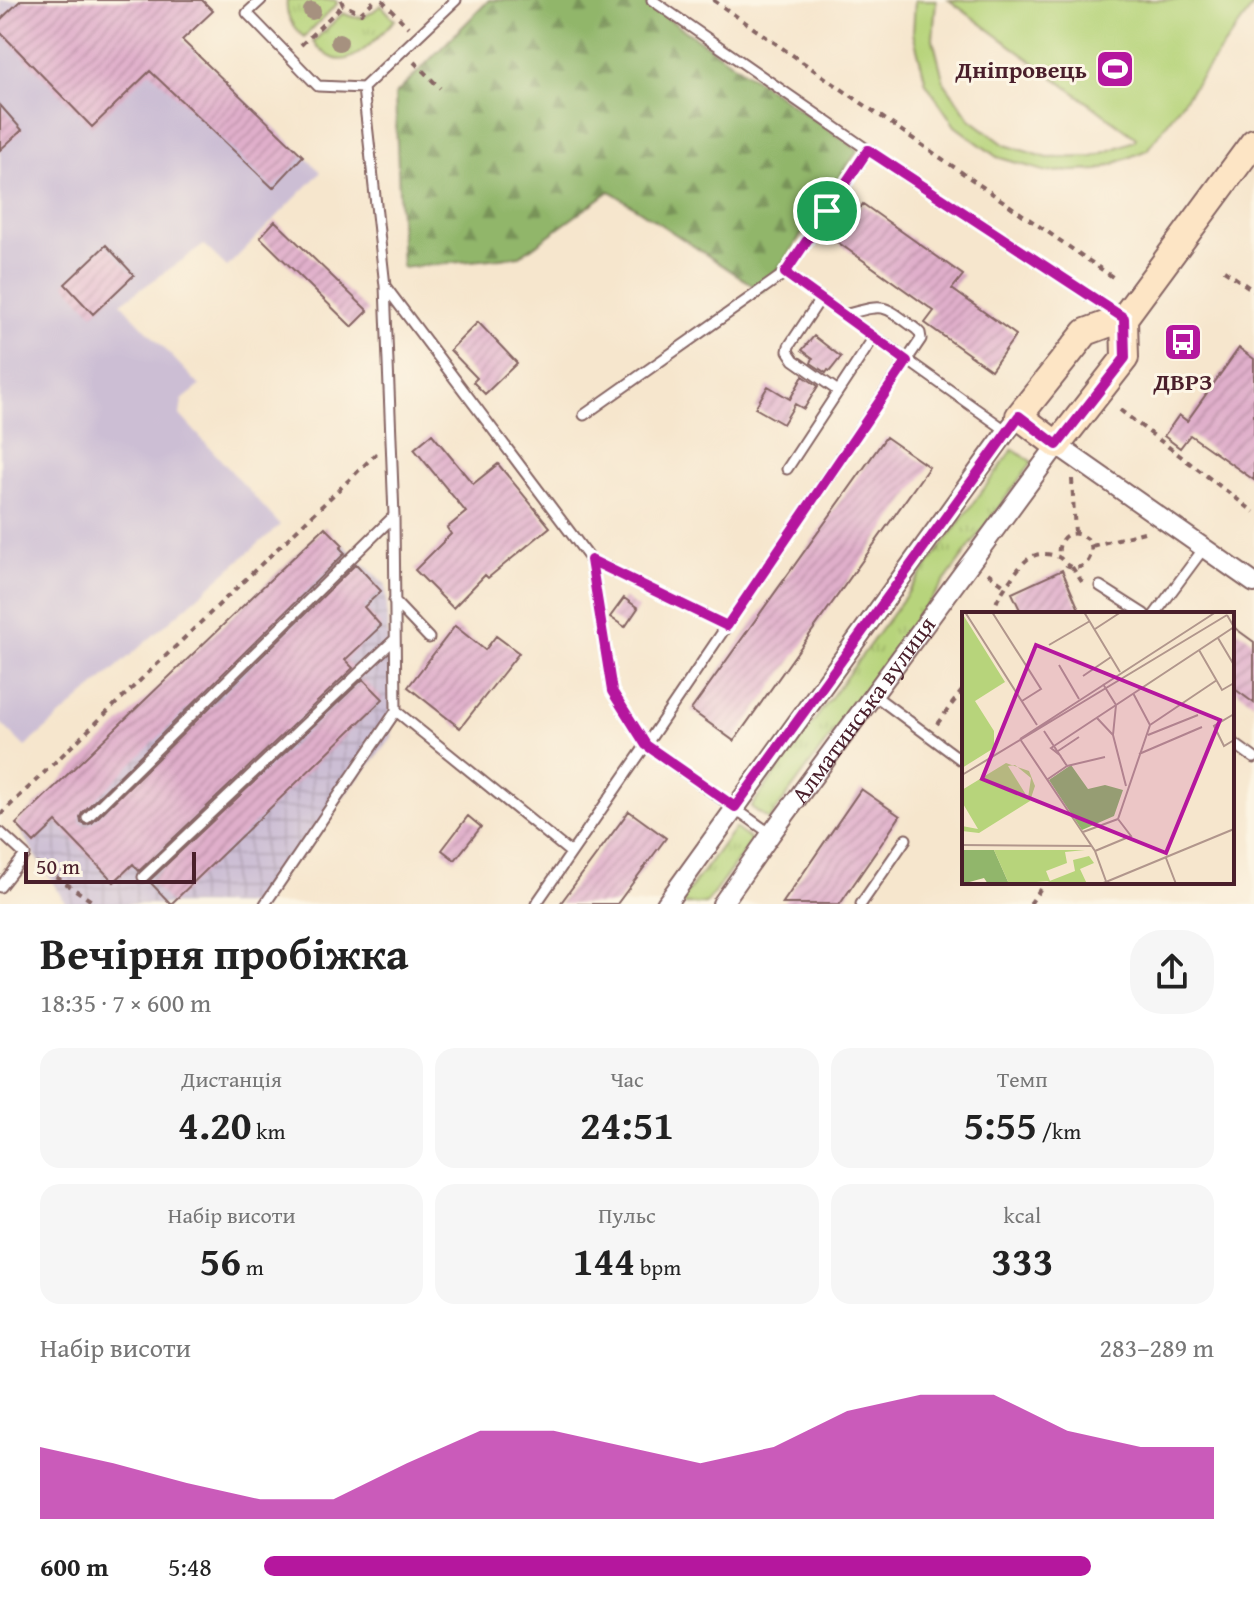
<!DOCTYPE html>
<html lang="uk">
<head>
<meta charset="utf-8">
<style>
  body { margin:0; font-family:"Gentium Book Plus",serif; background:#f6f6f6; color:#222; height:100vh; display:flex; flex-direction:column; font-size:30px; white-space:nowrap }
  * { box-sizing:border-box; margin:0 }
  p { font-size:26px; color:#767676 }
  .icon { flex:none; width:44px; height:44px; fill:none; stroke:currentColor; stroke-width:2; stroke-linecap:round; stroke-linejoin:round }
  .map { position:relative; height:904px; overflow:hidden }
  .details { display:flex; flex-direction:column; background:#fff; flex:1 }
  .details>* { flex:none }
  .scale { position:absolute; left:24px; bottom:20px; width:172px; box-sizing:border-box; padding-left:8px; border:4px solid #4a1f2b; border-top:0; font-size:22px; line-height:28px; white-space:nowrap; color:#4a1f2b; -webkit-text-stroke:6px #fcf5e5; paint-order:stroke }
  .pin { position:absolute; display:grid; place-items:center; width:68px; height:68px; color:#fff; margin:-34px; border:4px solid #fff; border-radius:50%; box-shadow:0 2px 8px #0007 }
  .round { display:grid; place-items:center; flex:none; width:84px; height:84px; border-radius:32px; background:#f6f6f6 }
  .headline { display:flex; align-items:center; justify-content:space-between; height:136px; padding:0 40px }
  h1 { font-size:44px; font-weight:800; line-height:60px }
  .metrics { display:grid; grid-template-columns:repeat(3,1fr); gap:12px; height:136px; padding:8px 40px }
  .metrics div { display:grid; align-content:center; border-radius:20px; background:#f6f6f6; text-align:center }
  .metrics b { font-size:40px; font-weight:800 }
  .metrics small { font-size:22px; font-weight:400 }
  .metrics p { font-size:22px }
  .chart { height:224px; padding:16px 40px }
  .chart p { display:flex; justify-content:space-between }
  .chart svg { width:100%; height:144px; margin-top:8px; fill:#b5179e; opacity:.7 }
  ul { padding:0 40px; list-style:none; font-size:26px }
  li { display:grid; grid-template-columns:128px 96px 1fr; align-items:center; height:60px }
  li i { height:20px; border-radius:10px; background:#b5179e }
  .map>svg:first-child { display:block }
  .industrial { fill:url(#industrial-grid) }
  .railway { fill:#ccbed4 }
  .grass { fill:url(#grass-tufts); stroke:#807a53; stroke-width:2 }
  .forest { fill:url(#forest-firs); stroke:#6e6a4b; stroke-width:2 }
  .pitch { fill:#b7d47b; stroke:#807a53; stroke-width:2 }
  .building { fill:url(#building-hatch) }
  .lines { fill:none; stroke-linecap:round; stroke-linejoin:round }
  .lane-casing { stroke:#866564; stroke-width:13 }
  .street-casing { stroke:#866564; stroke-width:22 }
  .secondary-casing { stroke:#866564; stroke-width:30 }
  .path { stroke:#866564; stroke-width:4; stroke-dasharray:6 6; stroke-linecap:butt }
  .lane { stroke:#fff; stroke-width:9 }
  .street { stroke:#fff; stroke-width:18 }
  .secondary { stroke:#fde5c5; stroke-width:26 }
  .tree { fill:#a6917f }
  .route-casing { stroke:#fff; stroke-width:16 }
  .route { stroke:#b5179e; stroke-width:10 }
  .labels { text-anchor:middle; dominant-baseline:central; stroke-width:6; stroke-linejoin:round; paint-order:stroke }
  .poi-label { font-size:24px; font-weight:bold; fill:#4a1f2b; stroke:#fcf5e5; text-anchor:end }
  .street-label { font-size:24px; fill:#4a1f2b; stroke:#fcf5e5 }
  .inset-road { fill:none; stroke:#b1968c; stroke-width:2 }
  .view { fill:#b5179e; fill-opacity:0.15; stroke:#b5179e; stroke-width:4 }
  .inset-edge { fill:none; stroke:#4a1f2b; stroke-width:4 }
</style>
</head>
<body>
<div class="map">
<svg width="1254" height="904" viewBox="0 0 1254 904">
  <defs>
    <pattern id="industrial-grid" width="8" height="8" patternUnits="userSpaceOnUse" patternTransform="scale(2)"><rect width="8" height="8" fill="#ccbed4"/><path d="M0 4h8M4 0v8" fill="none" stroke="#b1a3b6"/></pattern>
    <pattern id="grass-tufts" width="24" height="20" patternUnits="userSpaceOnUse" patternTransform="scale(2)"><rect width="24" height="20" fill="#b7d47b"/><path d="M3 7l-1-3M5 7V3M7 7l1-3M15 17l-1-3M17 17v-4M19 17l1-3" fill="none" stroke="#9fb66a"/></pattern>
    <pattern id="forest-firs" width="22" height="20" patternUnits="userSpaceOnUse" patternTransform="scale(2)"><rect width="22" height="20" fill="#91b66b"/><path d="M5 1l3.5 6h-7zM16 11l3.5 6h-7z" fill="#789358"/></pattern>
    <pattern id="building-hatch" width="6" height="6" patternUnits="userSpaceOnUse" patternTransform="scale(2)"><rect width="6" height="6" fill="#e0afcb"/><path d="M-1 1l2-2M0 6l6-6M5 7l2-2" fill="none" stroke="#c296ae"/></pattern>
  </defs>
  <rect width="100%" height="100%" fill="#fcf5e5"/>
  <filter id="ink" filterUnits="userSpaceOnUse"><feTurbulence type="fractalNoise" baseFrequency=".0125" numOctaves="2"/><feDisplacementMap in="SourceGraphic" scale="16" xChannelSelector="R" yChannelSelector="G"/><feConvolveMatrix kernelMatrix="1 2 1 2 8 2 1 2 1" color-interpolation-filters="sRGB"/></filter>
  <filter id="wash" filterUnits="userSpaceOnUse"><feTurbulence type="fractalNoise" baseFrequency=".006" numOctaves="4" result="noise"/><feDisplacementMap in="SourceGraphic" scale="32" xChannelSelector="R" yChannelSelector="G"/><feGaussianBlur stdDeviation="1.8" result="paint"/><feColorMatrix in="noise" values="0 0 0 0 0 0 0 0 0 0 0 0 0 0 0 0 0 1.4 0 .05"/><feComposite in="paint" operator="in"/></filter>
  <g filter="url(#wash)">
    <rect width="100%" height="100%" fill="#f6e6cd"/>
    <path class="industrial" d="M325,527L386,585L392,738L255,904H66L16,824Z"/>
    <path class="railway" d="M0,0H202L213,11L183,40L321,172L227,267L204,245L121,303L200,386L182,400L180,415L280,525L25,747L0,722Z"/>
    <path class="grass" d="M287,0H336L337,4L304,37C292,27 285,15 287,0Z
      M381,5L395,20C381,33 354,68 333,58C325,55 319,48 313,42L343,13C361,22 366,17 381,5Z
      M1013,449L1032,462L769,820L751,807Z
      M735,828L752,841L706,904H679Z"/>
    <path class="forest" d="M489,0H641L858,150L763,292L610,191L520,256L402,268L395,95Z"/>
    <path class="pitch" d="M915,0H936L933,39L944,82L970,119L1005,145L1048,158L1093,157L1134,141L1136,138L949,0H1254V5L1147,150L1099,170L1047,172L997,157L955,126L926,83L913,33Z"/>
    <g id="blocks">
      <path class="building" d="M21,0H202L213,11L182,40L303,156L273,188L150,71L92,127L0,32V20Z
        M0,105L22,130L0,150Z
        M863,204L963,275L952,289L1016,335L991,370L925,323L934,311L836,241Z
        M275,221L368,311L352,327L260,237Z
        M106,245L134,275L93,314L65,284Z
        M478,322L517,363L485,394L473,382L477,378L450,350Z
        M814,336L841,357L830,371L828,370L826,373L811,363L813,358L802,350Z
        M1239,348L1254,359V480L1190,435L1180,448L1164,436L1179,415L1187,421Z
        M803,376L818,386L804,409L795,404L783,424L755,408L768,386L790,399Z
        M432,434L473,484L498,464L550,527L488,578L485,575L453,608L415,570L451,534L447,528L466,512L414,449Z
        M886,437L929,467L734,741L691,710Z
        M325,527L343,545L340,548L345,553L82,813L80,817L81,823L86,825L92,823L356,564L381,591L364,607L381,626L345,660L353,668L139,871L133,864L114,882L56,822L34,843L16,824Z
        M1062,570L1081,614H1022L1012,593Z
        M624,598L638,608L625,627L610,617Z
        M455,626L485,650L496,636L519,653L460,728L408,687Z
        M1232,626L1254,642V703L1232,687Z
        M363,679L383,699L171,904L149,881Z
        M861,789L900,816L882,843L840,904H782Z
        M629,811L666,838L617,904H560Z
        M468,816L481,827L455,860L442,850Z"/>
    </g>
  </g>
  <g filter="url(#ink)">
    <use href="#blocks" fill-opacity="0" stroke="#866564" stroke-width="2"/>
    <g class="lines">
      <defs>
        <path id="lane" d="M261,0L247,13L318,86L363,88L456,0
          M652,0L868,150L1120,316
          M363,88L385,286L394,516L396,711L571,853
          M868,150L785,273L1007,431
          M385,286L591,560L727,626
          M821,298L789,346L788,351L794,360L838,391
          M584,415L785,273
          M787,469L874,337
          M591,560L612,691L646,745L771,834
          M1100,586L1144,614
          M394,601L429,638
          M1155,614L1204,548
          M874,695L964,762
          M1232,742L1254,758
          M87,818L394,516
          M0,832L25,855L0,887
          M143,877L394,640
          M265,904L396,711
          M536,904L646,745L921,339L920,333L916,329C881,303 886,304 844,315
          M861,904L906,839"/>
        <g id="street">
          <path d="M666,904L1007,431L1025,409"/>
          <path id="s1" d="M722,904L771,834L1057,445L1254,583"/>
        </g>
        <path id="secondary" d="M1124,318L1125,358L1057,445L1019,416L1086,332L1124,318L1254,142"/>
      </defs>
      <use href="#lane" class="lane-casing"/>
      <use href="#street" class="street-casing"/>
      <use href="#secondary" class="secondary-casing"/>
      <path class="path" d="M341,0L343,5L361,13L375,0
        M382,0L408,27
        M713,0L1114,278
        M301,45L343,5
        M414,62L440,88
        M1224,270L1254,291
        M1120,410L1254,512
        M1072,479L1075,533
        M1092,546L1144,532
        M1072,567L1084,585
        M988,573L1006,586
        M996,614C993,603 1000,596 1006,586C1014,576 1023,558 1036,555C1041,553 1055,554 1060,558C1063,560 1065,565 1069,566C1086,573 1095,555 1090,541C1073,526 1056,535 1059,557
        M937,724L964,688
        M0,815L377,453
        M36,863L96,904
        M1030,904L1045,882"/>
      <use href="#lane" class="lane"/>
      <use href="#street" class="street"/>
      <use href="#secondary" class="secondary"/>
    </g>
    <g class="tree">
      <circle cx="312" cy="11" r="9"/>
      <circle cx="339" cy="42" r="9"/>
    </g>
  </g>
  <g class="lines" filter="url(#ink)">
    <defs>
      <path id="route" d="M868,150L1124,318L1125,358L1057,445L1019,416L735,807L646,745L612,691L591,560L727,626L907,361L785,273Z"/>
    </defs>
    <use href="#route" class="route-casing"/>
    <use href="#route" class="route"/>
  </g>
  <defs>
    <symbol id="stadium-square" viewBox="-11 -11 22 22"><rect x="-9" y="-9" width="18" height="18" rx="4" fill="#b5179e" stroke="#fcf5e5"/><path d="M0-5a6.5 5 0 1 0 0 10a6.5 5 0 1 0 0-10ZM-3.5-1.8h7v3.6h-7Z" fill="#fff"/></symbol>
    <symbol id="bus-square" viewBox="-11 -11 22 22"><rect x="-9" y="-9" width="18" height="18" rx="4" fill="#b5179e" stroke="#fcf5e5"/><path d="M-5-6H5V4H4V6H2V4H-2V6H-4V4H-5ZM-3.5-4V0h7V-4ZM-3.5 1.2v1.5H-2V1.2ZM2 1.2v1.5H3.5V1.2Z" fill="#fff"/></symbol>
  </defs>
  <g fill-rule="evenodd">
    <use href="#stadium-square" x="1093" y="47" width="44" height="44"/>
    <use href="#bus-square" x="1161" y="320" width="44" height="44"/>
  </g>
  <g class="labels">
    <g class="poi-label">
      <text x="1087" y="69">Дніпровець</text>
      <text x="1183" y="381" text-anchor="middle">ДВРЗ</text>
    </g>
    <g class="street-label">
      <text stroke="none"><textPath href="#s1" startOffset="240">Алматинська вулиця</textPath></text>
    </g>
  </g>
  <g transform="translate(962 612)">
    <rect width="272" height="272" fill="#f6e6cd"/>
    <path d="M127,244L132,251L118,257L125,272H80L113,259L111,248Z" fill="#b7d47b"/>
    <path d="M109,153L126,177L143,173L161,178L152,204L120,218L87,168ZM0,238H32L47,272H26L22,266L0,272Z" fill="#91b66b"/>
    <path d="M0,1L43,70L13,89L32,119V136L0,156ZM32,238H123L103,240L105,251L84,259L88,269L47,272Z" fill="#b7d47b"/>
    <path d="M44,151L67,159L73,174L68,189L17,221L0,219V214L16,217L0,190V178ZM53,153L69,166L66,186L46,154Z" fill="#b7d47b" fill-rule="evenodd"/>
    <path class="inset-road" d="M3,0L75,113M30,0L79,77L60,89M122,0L158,60M133,17L159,0M256,26L272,53M87,33L128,9M237,38L260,78L272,71M97,53L117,87M121,64L149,45M141,72L154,93L151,123M272,102L252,114L262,134L272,128M135,106L151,123L164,174M188,113L255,68M82,119L105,154L86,167M186,123L236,103M58,127L254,0M58,127L133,239L145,272M96,139L117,125M177,142L240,115M99,144L89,136L272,15L265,3M105,154L143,145M0,163L265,3M156,207L188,113L171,81M121,220L156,207M0,233L129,234M133,239L169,224L156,207M204,246L214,272M139,272L272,217"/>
    <path class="view" d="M74,33L258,108L204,241L20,167Z"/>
    <rect width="272" height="272" class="inset-edge"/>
  </g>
</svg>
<div class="scale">50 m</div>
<div class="pin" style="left:827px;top:211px;background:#1e9e55"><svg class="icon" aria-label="arrive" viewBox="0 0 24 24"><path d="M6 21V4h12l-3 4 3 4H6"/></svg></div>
</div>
<section class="details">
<div class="headline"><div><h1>Вечірня пробіжка</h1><p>18:35 · 7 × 600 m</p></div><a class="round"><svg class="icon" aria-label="share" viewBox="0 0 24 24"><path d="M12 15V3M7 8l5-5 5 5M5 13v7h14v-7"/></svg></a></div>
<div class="metrics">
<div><p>Дистанція</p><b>4.20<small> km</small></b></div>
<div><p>Час</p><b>24:51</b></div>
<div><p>Темп</p><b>5:55<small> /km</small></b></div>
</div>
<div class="metrics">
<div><p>Набір висоти</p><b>56<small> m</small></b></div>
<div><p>Пульс</p><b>144<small> bpm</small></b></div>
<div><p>kcal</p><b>333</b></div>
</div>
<div class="chart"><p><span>Набір висоти</span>283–289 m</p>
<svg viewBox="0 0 160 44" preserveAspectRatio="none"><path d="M0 44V22L10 27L20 33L30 38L40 38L50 27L60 17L70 17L80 22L90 27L100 22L110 11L120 6L130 6L140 17L150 22L160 22V44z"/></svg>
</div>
<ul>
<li><b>600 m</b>5:48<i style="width:87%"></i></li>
</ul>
</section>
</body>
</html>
